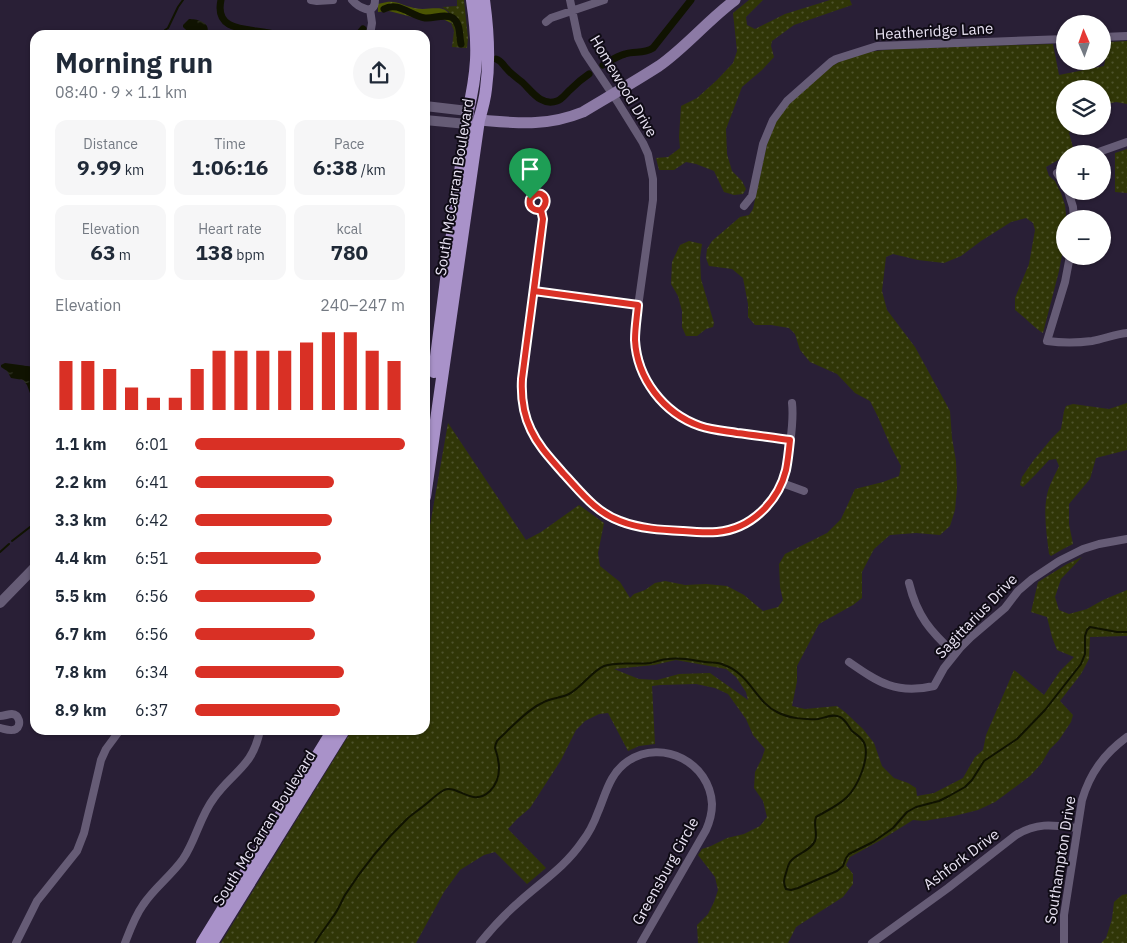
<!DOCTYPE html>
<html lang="en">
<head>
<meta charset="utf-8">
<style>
  body { margin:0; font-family:"IBM Plex Sans",sans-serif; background:#f6f6f7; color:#1f2937; height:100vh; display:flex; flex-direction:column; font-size:19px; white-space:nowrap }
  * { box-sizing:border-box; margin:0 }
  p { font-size:16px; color:#747a83 }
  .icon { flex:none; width:28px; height:28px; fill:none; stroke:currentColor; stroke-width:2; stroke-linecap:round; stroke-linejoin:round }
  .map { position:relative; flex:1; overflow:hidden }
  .drawer { position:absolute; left:30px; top:30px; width:400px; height:705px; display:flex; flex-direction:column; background:#fff; border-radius:15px; box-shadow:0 1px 4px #0004 }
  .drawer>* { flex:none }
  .needle { width:32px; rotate:358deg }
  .fabs { position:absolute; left:1056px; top:15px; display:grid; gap:10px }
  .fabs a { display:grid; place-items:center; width:55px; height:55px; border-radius:50%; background:#fff; box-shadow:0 1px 4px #0004; font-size:25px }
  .pin { position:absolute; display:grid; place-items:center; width:42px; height:42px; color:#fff; margin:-51px -21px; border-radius:50% 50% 50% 0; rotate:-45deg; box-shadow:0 0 5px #0007 }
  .pin .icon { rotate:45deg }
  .round { display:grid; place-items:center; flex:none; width:52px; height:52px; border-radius:26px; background:#f6f6f7 }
  .summary { display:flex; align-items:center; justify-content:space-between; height:85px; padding:0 25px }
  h1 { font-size:28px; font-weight:800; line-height:38px }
  .metrics { display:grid; grid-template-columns:repeat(3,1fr); gap:8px; height:85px; padding:5px 25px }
  .metrics div { display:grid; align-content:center; border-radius:12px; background:#f6f6f7; text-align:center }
  .metrics b { font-size:21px; font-weight:800 }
  .metrics small { font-size:14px; font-weight:400 }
  .metrics p { font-size:14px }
  .chart { height:140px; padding:10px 25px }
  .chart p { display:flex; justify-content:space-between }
  .chart svg { width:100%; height:90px; margin-top:5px; stroke:#d93025; stroke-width:6 }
  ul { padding:0 25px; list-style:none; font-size:16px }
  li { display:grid; grid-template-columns:80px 60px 1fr; align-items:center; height:38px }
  li i { height:12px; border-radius:6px; background:#d93025 }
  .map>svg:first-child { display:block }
  .grass { fill:url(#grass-dots); fill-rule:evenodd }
  .forest { fill:url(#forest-firs) }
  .water { fill:url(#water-ripples) }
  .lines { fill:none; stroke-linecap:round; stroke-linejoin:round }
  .stream { stroke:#101301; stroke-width:2 }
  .canal { stroke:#101301; stroke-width:7 }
  .minor { stroke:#665c76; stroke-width:8 }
  .tertiary { stroke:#665c76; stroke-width:10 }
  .secondary { stroke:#8c7aa5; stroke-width:11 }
  .primary { stroke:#a992c9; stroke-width:12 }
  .route-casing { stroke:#fff; stroke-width:10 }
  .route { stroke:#d93025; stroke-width:6 }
  .labels { text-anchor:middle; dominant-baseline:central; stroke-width:4; stroke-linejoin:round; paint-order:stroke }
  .street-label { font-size:15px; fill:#e9e3f3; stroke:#0f0b15 }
</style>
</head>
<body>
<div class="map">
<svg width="1127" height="943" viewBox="0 0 1127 943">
  <defs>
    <pattern id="grass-dots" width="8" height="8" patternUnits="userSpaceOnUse" patternTransform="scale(1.25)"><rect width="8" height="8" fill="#303607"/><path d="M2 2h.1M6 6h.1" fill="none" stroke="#4e532c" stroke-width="1.8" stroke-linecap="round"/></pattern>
    <pattern id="forest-firs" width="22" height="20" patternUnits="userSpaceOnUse" patternTransform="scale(1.25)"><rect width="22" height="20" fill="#4c5603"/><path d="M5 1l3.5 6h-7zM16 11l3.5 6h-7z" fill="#666e28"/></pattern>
    <pattern id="water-ripples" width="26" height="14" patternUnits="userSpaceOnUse" patternTransform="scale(1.25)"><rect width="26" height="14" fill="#101301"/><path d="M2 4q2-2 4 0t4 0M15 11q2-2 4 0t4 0" fill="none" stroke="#333526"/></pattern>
  </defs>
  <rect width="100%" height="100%" fill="#291f36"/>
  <path class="grass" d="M457,0H464L468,38L467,48L452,47L454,31L451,23V15L448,11L442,7L457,6Z
    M749,0H763L746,17L747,25L755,29L785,14L830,0H850L852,5L794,25L772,41L771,46L774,57L762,70L742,87L726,129L727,154L732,171L742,181L746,189L743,194L734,195L724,192L714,171L696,164L686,162L674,170H659L656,158L668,157L680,148L679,137L681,106L697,98L717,80L733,63L737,51L733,13Z
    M1127,41V104L1116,102L1103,105L1102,89H1065V126H1074L1069,133L1074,151L1069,154H1065V156L1046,167L1049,176L1055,181L1061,193L1065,205L1066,214L1065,239L1059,271L1043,333C1032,326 1025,317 1015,310V298L1029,264L1035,230L1033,223L1026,218L1011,222L981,241L961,256L944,263L918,260L893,254L886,257L882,291L887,310L915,347L950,411L952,438L956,461L957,488L955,510L950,526L940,535L916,533L890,535L874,549L862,572V598L853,605L819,624L797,666V681L792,706L805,709L837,706L845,712L863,729L874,743L882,766L894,778L908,783L916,788L917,796L934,793L963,778L975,757L983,750L986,735L1014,670L1018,673L1044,695L1060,671L1074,657L1057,650L1052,637L1047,617L1031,612L1038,582L1067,564L1082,557L1061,579L1055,597L1059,610L1069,614L1087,609L1103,600L1127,590V636L1090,637L1089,659L1081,674L1060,701L1073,715L1071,722L1059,740L1050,749L1041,764L1030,776L995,802L978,810L954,816L924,821L913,820L881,840L850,857L846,865L853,874V884L843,897L796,927L788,943H698L697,925L708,914L714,902L718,890L715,877L698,855L702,849L711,846L727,838L744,834L760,826L767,817L763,801L754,788L755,772L762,758L765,749L753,735L746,719L728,694L715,688L696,684L660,685L652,686L655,744L639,746L628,751L608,713L599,714L585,721L576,730L561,760L530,808L517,819L508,829L546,868L527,884L495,852L484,855L460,870L444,892L416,943H221L352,730H425V554L448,423L526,540L541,532L579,505L604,523L598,553L600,566L620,582L630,598L634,594L645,590L655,583L665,581L685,585L706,584L727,586L744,595L763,611L778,607L783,600L780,587L779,564L785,554L827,533L841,519L855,489L883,482L899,476L901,466L891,447L878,417L870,401L855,393L837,374L810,362L800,350L795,334L789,328L771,325H755L748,317V304L743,278L732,269L709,266L706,258L707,249L712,241L740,217L749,215L753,209L767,144L777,119L787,106L830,67L843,60L865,53L876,51L894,49L1053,44L1059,75L1104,66L1109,42ZM676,660L726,669L736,677L746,692L748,700L710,673L679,674L657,680L639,679L614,669L654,665Z
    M1127,149V193L1115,192V153Z
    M689,241L702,244L700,258L701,279L714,323L713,327L706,329L697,336H686L682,327V311L678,296L671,284L672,262L680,245Z
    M1127,403V450L1096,458L1090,479L1069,504V524L1073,544L1063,549L1051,556L1049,554C1047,535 1043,514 1047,495C1049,485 1055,475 1059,466L1056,459L1049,460L1036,474L1023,487L1020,485L1022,477L1033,461L1052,438L1061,429L1064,411L1066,406L1073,404L1109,409Z
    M1127,894V943H1101L1106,938L1112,919L1114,902L1122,895Z"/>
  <path class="forest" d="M387,2C399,1 403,6 414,8C430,12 450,0 451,23L443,19L424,20L389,11L378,12V4Z"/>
  <path class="water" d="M189,19C198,19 213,23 206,35H187L188,34L187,31L183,27V25Z
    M5,363L35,367V402L31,396L27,385L23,380L11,378L7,371L1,367V365Z"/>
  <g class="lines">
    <path class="stream" d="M164,35L165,30L168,28L178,7L183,0
      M12,541L30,527L35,525
      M0,552L9,544
      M315,943C320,934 327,926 332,918C338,911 341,902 345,895C363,867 384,841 408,818C414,813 420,809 426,804C432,799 437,794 444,790C458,784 472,808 490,791C502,779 500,762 495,748C495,746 496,743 497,741C500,737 505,734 508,730C519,720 530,708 544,702C551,698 561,698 569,694C581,688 592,671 604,666C617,661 636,665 650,663C656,662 662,659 668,659C682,657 692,660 705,662C712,663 718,662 724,665C749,673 757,703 777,712C788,718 805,720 818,719C825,718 833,713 840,717C846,720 848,726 852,731C857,735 863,738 865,745C869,760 858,786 847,797C838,806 826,811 816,817C813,825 818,833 815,841C810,852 796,853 790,862C788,865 787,870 786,873C784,879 783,883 786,889L791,890L798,888L837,871L843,866L846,858L849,854L873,842L893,828L907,812L916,807L939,801L949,796L965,787L972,780L984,761L1017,739L1045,710L1081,664L1085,654V636L1087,630L1090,627L1117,632H1127"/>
    <path class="canal" d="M221,0C213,36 256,27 277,35
      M384,9C398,1 411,16 425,18C434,19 444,13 453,18C461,24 459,36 461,44
      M358,35L363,29
      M496,59C502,61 503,65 507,69C511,74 517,78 522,82C531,90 541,107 557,101C563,99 566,93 571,89C577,83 583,78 589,74
      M603,65C610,61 617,56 625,54C635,51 644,54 653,48L691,0"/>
    <path class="minor" d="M311,0L317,1L333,0
      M352,0C358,7 375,17 375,0
      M570,0L578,38L585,53L617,101L643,143L648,154L653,179V200L635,328C635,373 658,413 702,426C713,430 725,431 737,432C755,435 772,438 790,440
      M546,22L551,18L604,0
      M370,35L372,23L370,9
      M1102,37L1127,36
      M1093,154L1127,142
      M1065,168L1057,173L1065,185
      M1068,191L1073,207L1074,219
      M530 202a8 8 0 1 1 16 0a8 8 0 1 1-16 0Z
      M744,206L752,196L763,144L773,120L787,101L831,62L836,59L877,46L1065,39
      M541,209L543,219L522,379C521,420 533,440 560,470C574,486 588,503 606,515C627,528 651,529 675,531C689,532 703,534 717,532C745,529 773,509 782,481C786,472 787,462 789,452C791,435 794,420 792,403
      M1070,256L1065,282L1047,341C1062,343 1077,343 1092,341C1104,339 1115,334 1127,333
      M534,291L638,305
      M782,483L804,491
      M909,583C917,616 930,631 955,654
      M849,662C878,682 896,695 934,686L944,668L960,648L971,637L1005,608L1018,591L1032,579L1059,561L1083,549L1099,544L1127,539
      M0,716C4,716 8,714 12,714C19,714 22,725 16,729C11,732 5,729 0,728
      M160,730H161
      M16,943L37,901L77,851L84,833L101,760L106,749L120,730
      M125,943C130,930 135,916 143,905C154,888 171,876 183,859C196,840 200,816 214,798C233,771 253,767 260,730
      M480,943C492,928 505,914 519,902C541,882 565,867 582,842C589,833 594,823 598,812C606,793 610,773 628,761C663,738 710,763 712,804C712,813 710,821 706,830L641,943
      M872,943L948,888L1016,835C1038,822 1053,825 1077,828
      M1064,943V915L1082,800C1090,773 1104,754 1127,737"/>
    <path class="tertiary" d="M425,106L468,111
      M425,120L467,124
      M0,603L35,567"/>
    <path class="secondary" d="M479,120C517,123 546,127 583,112C608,97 634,82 659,66C686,47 708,20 735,0"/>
    <path class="primary" d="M434,372L468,111C472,94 475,77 476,60C477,40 475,20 472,0
      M425,497L479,120C482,110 485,99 486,89C490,60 488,29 484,0
      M202,943L333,730
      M212,943L344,730"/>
  </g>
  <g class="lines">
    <defs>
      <path id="route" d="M530,199C528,207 534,211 541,210L543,219L522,379C521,397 523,414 531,430C539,447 551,459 563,473C580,491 595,512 620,521C640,529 662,530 683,531C694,532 706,533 717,532C751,529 778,502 786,470C788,460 789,450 790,440C773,438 755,435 737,433C725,431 712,430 700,426C663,413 637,378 635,340C635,328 637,317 638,305L534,291L543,219L541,210C553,199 539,186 530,199"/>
    </defs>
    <use href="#route" class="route-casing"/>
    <use href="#route" class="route"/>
  </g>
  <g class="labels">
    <g class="street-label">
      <text transform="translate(934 31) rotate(-3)">Heatheridge Lane</text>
      <text transform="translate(624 86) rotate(59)">Homewood Drive</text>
      <text transform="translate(454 187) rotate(-81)">South McCarran Boulevard</text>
      <text transform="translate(976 616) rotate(-46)">Sagittarius Drive</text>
      <text transform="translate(264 828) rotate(-58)">South McCarran Boulevard</text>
      <text transform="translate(961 859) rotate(-37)">Ashfork Drive</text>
      <text transform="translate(1060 860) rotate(-81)">Southampton Drive</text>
      <text transform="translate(665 871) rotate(-61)">Greensburg Circle</text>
    </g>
  </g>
</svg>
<div class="fabs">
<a><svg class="needle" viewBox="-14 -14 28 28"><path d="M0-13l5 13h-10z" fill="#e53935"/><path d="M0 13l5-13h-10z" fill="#747a83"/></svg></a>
<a><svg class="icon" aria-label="layers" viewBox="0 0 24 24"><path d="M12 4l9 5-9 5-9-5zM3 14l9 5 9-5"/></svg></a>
<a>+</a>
<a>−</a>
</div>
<div class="pin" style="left:530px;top:199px;background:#1e9e55"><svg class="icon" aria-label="arrive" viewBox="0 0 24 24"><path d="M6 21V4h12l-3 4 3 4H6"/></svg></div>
<section class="drawer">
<div class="summary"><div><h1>Morning run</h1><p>08:40 · 9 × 1.1 km</p></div><a class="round"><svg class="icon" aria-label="share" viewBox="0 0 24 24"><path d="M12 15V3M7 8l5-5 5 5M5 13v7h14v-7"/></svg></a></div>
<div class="metrics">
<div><p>Distance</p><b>9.99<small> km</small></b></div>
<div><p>Time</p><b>1:06:16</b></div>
<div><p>Pace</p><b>6:38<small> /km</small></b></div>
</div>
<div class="metrics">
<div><p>Elevation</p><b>63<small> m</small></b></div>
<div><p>Heart rate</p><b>138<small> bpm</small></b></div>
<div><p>kcal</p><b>780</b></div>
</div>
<div class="chart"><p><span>Elevation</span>240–247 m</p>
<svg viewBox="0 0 160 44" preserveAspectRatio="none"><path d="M5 44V20M15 44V20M25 44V24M35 44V33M45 44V38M55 44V38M65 44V24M75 44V15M85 44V15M95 44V15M105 44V15M115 44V11M125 44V6M135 44V6M145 44V15M155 44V20"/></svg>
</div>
<ul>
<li><b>1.1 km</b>6:01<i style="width:100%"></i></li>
<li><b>2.2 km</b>6:41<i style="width:66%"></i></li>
<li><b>3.3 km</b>6:42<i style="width:65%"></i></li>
<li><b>4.4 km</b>6:51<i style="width:60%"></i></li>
<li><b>5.5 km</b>6:56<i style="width:57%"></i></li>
<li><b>6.7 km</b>6:56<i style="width:57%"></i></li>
<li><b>7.8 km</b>6:34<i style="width:71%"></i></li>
<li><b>8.9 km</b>6:37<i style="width:69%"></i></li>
</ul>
</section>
</div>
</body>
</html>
